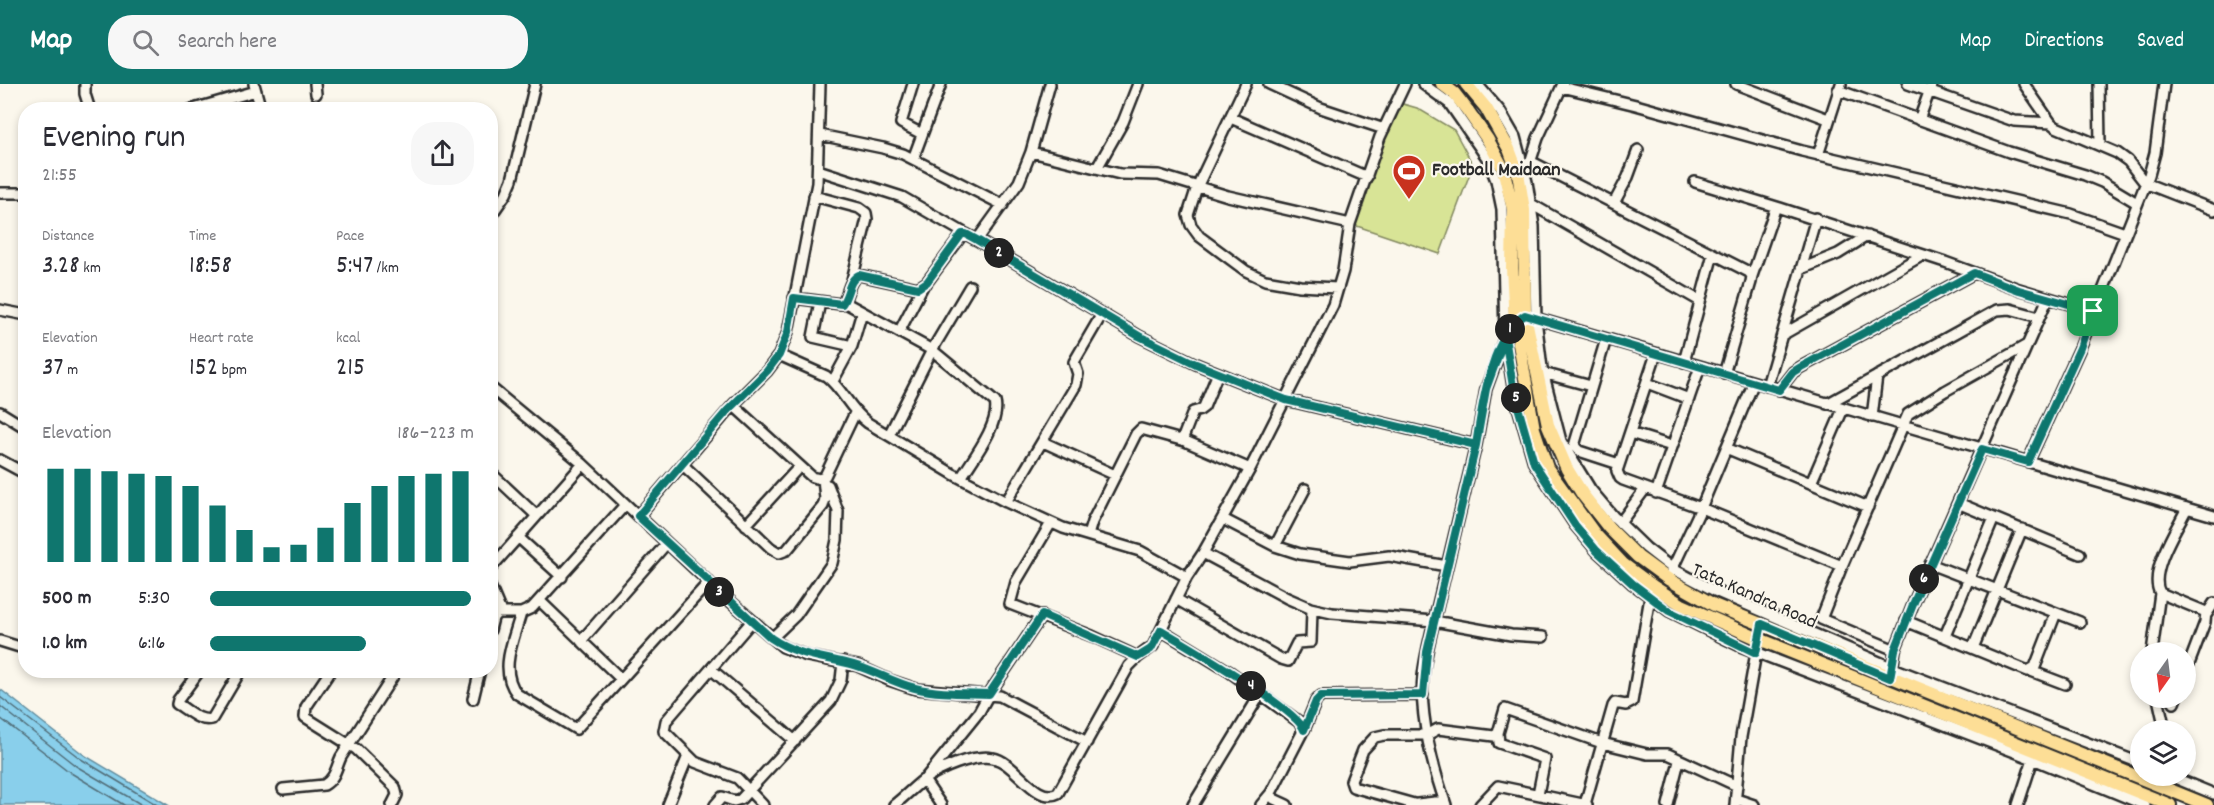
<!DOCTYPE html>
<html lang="en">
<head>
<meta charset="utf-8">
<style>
  body { margin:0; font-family:Dekko,sans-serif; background:#f7f7f7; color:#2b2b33; height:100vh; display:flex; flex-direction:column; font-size:22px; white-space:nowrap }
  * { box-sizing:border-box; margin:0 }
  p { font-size:20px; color:#7c7c81 }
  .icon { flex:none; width:33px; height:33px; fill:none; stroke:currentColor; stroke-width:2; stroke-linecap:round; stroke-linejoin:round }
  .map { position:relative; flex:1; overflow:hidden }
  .drawer { position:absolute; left:18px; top:18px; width:480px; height:576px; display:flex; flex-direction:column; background:#fff; border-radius:24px; box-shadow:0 3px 9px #0003 }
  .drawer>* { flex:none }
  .needle { width:39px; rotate:194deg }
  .buttons { position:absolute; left:2130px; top:558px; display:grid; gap:12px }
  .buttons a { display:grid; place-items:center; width:66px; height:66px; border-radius:50%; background:#fff; box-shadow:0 3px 9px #0003; font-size:30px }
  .pin { position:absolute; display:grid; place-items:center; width:51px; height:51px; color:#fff; margin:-26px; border-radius:12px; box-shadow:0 3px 9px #0006 }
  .km { position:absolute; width:30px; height:30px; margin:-15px; border-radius:50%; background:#222; color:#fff; font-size:16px; line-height:30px; text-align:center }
  .round { display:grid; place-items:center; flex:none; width:63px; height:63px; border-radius:24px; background:#f7f7f7 }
  .summary { display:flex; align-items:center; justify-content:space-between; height:102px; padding:0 24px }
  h1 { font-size:33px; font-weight:600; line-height:45px }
  .metrics { display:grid; grid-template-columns:repeat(3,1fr); gap:9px; height:102px; padding:6px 24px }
  .metrics div { display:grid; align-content:center }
  .metrics b { font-size:26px; font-weight:600 }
  .metrics small { font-size:16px; font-weight:400 }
  .metrics p { font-size:16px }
  .chart { height:168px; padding:12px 24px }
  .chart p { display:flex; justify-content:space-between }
  .chart svg { width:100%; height:108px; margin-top:6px; stroke:#0f766e; stroke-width:6 }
  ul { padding:0 24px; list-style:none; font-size:20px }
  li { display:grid; grid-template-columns:96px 72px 1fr; align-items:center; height:45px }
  li i { height:15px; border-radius:8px; background:#0f766e }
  header { display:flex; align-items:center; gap:36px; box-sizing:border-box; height:84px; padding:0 30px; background:#0f766e; color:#fff }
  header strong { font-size:28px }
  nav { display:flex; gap:33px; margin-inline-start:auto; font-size:21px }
  .search { width:420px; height:54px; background:#f7f7f7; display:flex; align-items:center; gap:15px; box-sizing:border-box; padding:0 21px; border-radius:24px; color:#7c7c81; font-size:22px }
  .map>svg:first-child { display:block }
  .park { fill:#d8e496; stroke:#828860; stroke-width:1.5 }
  .water { fill:#89cfeb; stroke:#638d9e; stroke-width:1.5 }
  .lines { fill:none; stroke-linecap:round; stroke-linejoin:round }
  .shore { stroke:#516d78; stroke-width:1.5 }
  .minor-casing { stroke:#2b2b2b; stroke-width:14 }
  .major-casing { stroke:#2b2b2b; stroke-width:16 }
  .minor { stroke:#fbf7ec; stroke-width:9 }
  .major { stroke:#fdde96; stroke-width:12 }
  .route-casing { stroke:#fff; stroke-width:12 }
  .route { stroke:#0f766e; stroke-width:8 }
  .labels { text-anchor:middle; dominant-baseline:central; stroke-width:4.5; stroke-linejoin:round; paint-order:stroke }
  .poi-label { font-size:20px; font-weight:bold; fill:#2b2b2b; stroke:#fbf7ec; text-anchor:start }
  .street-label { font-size:20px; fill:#2b2b2b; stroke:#fbf7ec }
</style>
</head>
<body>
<header>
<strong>Map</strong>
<div class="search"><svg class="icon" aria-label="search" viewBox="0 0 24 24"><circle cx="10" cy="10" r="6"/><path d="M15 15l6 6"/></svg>Search here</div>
<nav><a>Map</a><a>Directions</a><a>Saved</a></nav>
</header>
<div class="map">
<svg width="2214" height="721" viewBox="0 0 2214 721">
  <rect width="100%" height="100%" fill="#fbf7ec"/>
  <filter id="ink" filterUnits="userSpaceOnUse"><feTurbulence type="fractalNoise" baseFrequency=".0167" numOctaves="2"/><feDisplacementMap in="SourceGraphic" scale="12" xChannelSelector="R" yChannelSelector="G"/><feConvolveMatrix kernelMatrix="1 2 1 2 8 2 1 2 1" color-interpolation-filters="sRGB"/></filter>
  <g filter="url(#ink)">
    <path class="park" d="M1396,18L1417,24L1454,46L1473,81L1440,170L1351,140Z"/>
    <path class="water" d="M0,605L84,671L168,721H0Z"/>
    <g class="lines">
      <path class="shore" d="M0,613L81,675L157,721
        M0,622L76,682L142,721
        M0,634L71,689L124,721"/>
      <defs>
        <path id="minor" d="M85,0V10L90,26
          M254,0L261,26
          M315,0L316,10
          M913,0L901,39L922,50
          M1050,0L1031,68L1120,90L1159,91L1228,112L1350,140
          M1246,0L1197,103L1188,131L1191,141L1199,152L1246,187L1265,196L1300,202L1337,204
          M1269,0L1321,24L1384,45
          M1423,0L1449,19L1487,74L1496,96L1502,125L1505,253L1514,309L1534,379L1575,441L1597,467L1633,500L1669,527L1740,562L2033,675L2145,721
          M1477,0L1500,27L1515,53L1527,98L1534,142L1536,235L1542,284L1561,357L1591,406L1613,432L1646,464L1673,485L1715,507L1893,584L2140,679
          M1736,0L1828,35
          M1908,0L2014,37L2051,39
          M2024,0L2051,39L2056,43L2117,69L2128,77L2145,99L2214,126
          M2099,0L2100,61
          M1562,3L1636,21L1802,67L2071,130L2125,149
          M1838,6L2009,68L2085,91L2102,98L2137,119
          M190,26L256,7
          M1231,34L1367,93
          M1919,36L1932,0
          M820,51L883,64L903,70L1003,121
          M1031,68L1019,98L977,156L1139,252L1196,280L1286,316L1476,361
          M1818,71L1841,0
          M913,75L941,0
          M1530,77L1749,188L1752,192L1751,198L1724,290
          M1529,82L1538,54L1563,0
          M1097,84L1123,38L1138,0
          M818,86L902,113L966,150
          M1695,98L1780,124
          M0,109H26
          M814,112L859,124L866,129L867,135L852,196
          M1614,119L1628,93L1638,66
          M1531,120L1700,217
          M490,133L506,110L512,96L535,0
          M1801,185L1838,170L1867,152
          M1752,192L1774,128L1775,124H1780L1945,178L2019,205L2093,227
          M794,214L841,220C850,211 847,196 859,191L918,204L927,198L962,151L966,150L977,156
          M820,218L813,253L852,262
          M844,218L932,266L995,318C1001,339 972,376 961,394
          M0,226L26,231
          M899,248L923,202
          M1782,251L1923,171
          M1606,255L1574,362L1579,367L1619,380
          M1656,270L1617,387L1620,394L1623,396L1701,424L1754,298
          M779,271L826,292C843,305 849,325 868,339L953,390L1006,418L1063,444L1140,467L1187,493L1203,469L1287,514L1310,524L1332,529L1434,537C1430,555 1425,573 1423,592C1419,631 1433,684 1446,721
          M1684,278L1713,170
          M1543,289L1591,302
          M833,297L852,262L862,228
          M1647,299L1689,315
          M1767,302L1816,134
          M490,303L583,380L715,504L783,563L807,572L858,582L889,596L916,605L1000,612L1087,658
          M1779,306L1793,288L1801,283L1974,189
          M1827,320L1997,226L2010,225L2039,233
          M733,321L812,393L820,395L825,392L855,329
          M0,328L26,344
          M1872,333L1877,292
          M1630,349L1672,362
          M889,351L932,266L970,202
          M1182,356L1193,328L1200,326L1204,323L1218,289
          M1043,358L1115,391
          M1726,364L1868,423
          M0,376L26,390
          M2028,378L2080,264L2149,91L2155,69L2164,0
          M682,380L771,464L779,469L787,466L823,422L825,415L823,394
          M490,388L537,432
          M1811,399L1843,325
          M1656,409L1700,283
          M1006,418L1076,301L1078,290L1074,278L1102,230
          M1958,419L2080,470
          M638,432L733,321L767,287L779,271L788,248L817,99L820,0
          M1223,435L1275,462L1300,470L1350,477L1389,472L1447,482
          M1051,439L1016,498L1010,520L1092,552L1138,573
          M1620,439L1645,405
          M746,441L800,382
          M1088,451L1092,438L1136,350L1141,345L1185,357L1250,385
          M518,453L562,493
          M1275,462L1305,405
          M1203,469L1250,385L1333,221L1343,187L1350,140L1380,53L1405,0
          M1930,480L2080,538
          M490,485L583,380
          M1670,490L1701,424L1842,482
          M490,502L501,528
          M1176,515L1281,575L1288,577L1297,559L1311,558L1312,525
          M540,517L621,595
          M521,529C514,555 498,586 517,610L576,645L709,498
          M2206,531L2214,519
          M752,537L666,637L664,647L695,678L737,694L763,721
          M1906,537L2028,587L2035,583L2056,529
          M490,546L493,534L497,529H521L532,524L625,421
          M1161,546L1230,588L1302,640V649L1271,709L1274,715L1287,721
          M1945,552L1994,434
          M1543,553L1511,551L1434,537L1476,361L1486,305L1505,253L1515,237L1525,231L2214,432
          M772,554L796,531L832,479L837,456L838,427L828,401
          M0,557L26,565
          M581,557L667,459
          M1973,564L2022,445
          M1895,566L1821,535L1842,482L1908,330L1945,307L2027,261
          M2152,568L2160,509
          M711,585L795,657
          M200,586L178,616L177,620C188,626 199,638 212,635L241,586
          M331,586L306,623L305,633L356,665L395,703L397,711L392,721
          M2031,587L2065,600
          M1892,588L1895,566L1914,518L2048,214
          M2186,588L2205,538L2206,528L2160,509C2148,488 2177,444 2187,424
          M2158,614L2164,641
          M473,615L480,586
          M2174,619L2176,614
          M1304,646L1316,617L1321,612L1423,611
          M1498,649L1499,659L1545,675L1538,710
          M2170,692L2214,710
          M283,705L324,701C335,695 336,684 341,673L397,586
          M1736,715L1754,721
          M1414,720L1353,703L1351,697L1363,666L1375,653L1384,651H1427L1438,645L1494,652L1498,649L1505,625L1602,659L1647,670H1668L1737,702
          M1585,720L1613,622L1615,619L1626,621L1632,618L1650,513
          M668,721L688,672
          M715,721L722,713L734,717L741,715L831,617L841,596L843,578
          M894,721C904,713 913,704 923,696C939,685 973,670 993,674C1016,678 1035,721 1058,709L1129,582L1138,573L1153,562L1187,493
          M941,721L924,696L979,628L989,610L1042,531
          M1193,721L1261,609
          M1261,721L1271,709
          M1409,721L1444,717
          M1480,721L1498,702L1587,721
          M1668,721L1679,677
          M1735,721L1741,653L1757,563
          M2018,721L2034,672"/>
        <path id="major" d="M1442,0L1454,9L1468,27L1488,56L1503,84L1513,125L1512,184L1515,237L1534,345L1547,384L1594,449L1623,480L1654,503L1682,521L1759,555L2170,721
          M1466,0L1486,24L1509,65L1518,89L1524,126L1525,231L1548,341L1567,385L1583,411L1609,444L1638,473L1668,495L1714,521L2207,721"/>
      </defs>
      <use href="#minor" class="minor-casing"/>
      <use href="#major" class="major-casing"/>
      <use href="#minor" class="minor"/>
      <use href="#major" class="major"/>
    </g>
  </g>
  <g class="lines" filter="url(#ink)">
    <defs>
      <path id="route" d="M2093,227L2019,206L1974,189L1801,283L1793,288L1779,306L1525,231C1490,252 1482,324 1476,361L1286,316L1196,280L1139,252L977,156L966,150H962L927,198L918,204L859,191C848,196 849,211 842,220L794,214L788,248L779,271L767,287L727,327L638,432L771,554C797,572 825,573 854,581C875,587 894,599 915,604C939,610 964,609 989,610L1042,531L1138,573L1151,565L1161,546C1185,560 1298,626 1304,646L1316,617L1321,612L1423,611L1427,568L1476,361L1486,305L1505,253L1514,309L1534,379L1575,441L1597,467L1633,500L1669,527L1756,569L1762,540L1890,594L1895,566L1914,518L1982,365L2028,378L2080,264L2093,227"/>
    </defs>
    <use href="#route" class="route-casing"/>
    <use href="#route" class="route"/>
  </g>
  <defs>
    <symbol id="stadium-pin" viewBox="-11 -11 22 30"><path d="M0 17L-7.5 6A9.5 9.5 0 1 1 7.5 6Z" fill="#c8321e" stroke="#fbf7ec"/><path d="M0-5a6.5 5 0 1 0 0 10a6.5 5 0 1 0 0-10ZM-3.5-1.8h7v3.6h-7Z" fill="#fff"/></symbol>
  </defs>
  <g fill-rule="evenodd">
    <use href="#stadium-pin" x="1390" y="68" width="38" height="52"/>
  </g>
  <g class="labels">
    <g class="poi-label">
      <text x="1432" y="87">Football Maidaan</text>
    </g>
    <g class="street-label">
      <text transform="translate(1754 513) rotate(24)">Tata Kandra Road</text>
    </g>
  </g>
</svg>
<div class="buttons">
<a><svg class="needle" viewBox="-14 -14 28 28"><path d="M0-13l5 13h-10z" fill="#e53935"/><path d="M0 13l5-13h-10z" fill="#7c7c81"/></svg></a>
<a><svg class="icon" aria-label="layers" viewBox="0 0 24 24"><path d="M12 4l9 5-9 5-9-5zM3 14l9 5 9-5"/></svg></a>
</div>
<div class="pin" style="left:2093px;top:227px;background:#1e9e55"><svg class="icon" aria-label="arrive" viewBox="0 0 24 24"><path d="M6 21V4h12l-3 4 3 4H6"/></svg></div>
<b class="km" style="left:1510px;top:245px">1</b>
<b class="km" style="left:999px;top:169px">2</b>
<b class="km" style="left:719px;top:508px">3</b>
<b class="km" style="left:1251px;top:602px">4</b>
<b class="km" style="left:1516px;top:314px">5</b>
<b class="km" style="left:1924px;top:495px">6</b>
<section class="drawer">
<div class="summary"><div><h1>Evening run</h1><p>21:55</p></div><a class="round"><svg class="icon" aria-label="share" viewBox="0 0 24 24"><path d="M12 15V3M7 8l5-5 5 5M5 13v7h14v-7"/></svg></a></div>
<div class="metrics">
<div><p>Distance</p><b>3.28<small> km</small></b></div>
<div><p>Time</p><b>18:58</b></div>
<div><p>Pace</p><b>5:47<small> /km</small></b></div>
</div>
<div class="metrics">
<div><p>Elevation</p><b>37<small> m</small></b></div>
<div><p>Heart rate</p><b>152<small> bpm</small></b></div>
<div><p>kcal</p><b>215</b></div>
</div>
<div class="chart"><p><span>Elevation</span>186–223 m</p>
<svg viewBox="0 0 160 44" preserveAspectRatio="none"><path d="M5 44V6M15 44V6M25 44V7M35 44V8M45 44V9M55 44V13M65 44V21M75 44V31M85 44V38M95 44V37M105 44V30M115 44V20M125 44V13M135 44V9M145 44V8M155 44V7"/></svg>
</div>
<ul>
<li><b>500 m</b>5:30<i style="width:99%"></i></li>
<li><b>1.0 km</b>6:16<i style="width:59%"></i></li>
</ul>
</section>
</div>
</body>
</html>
